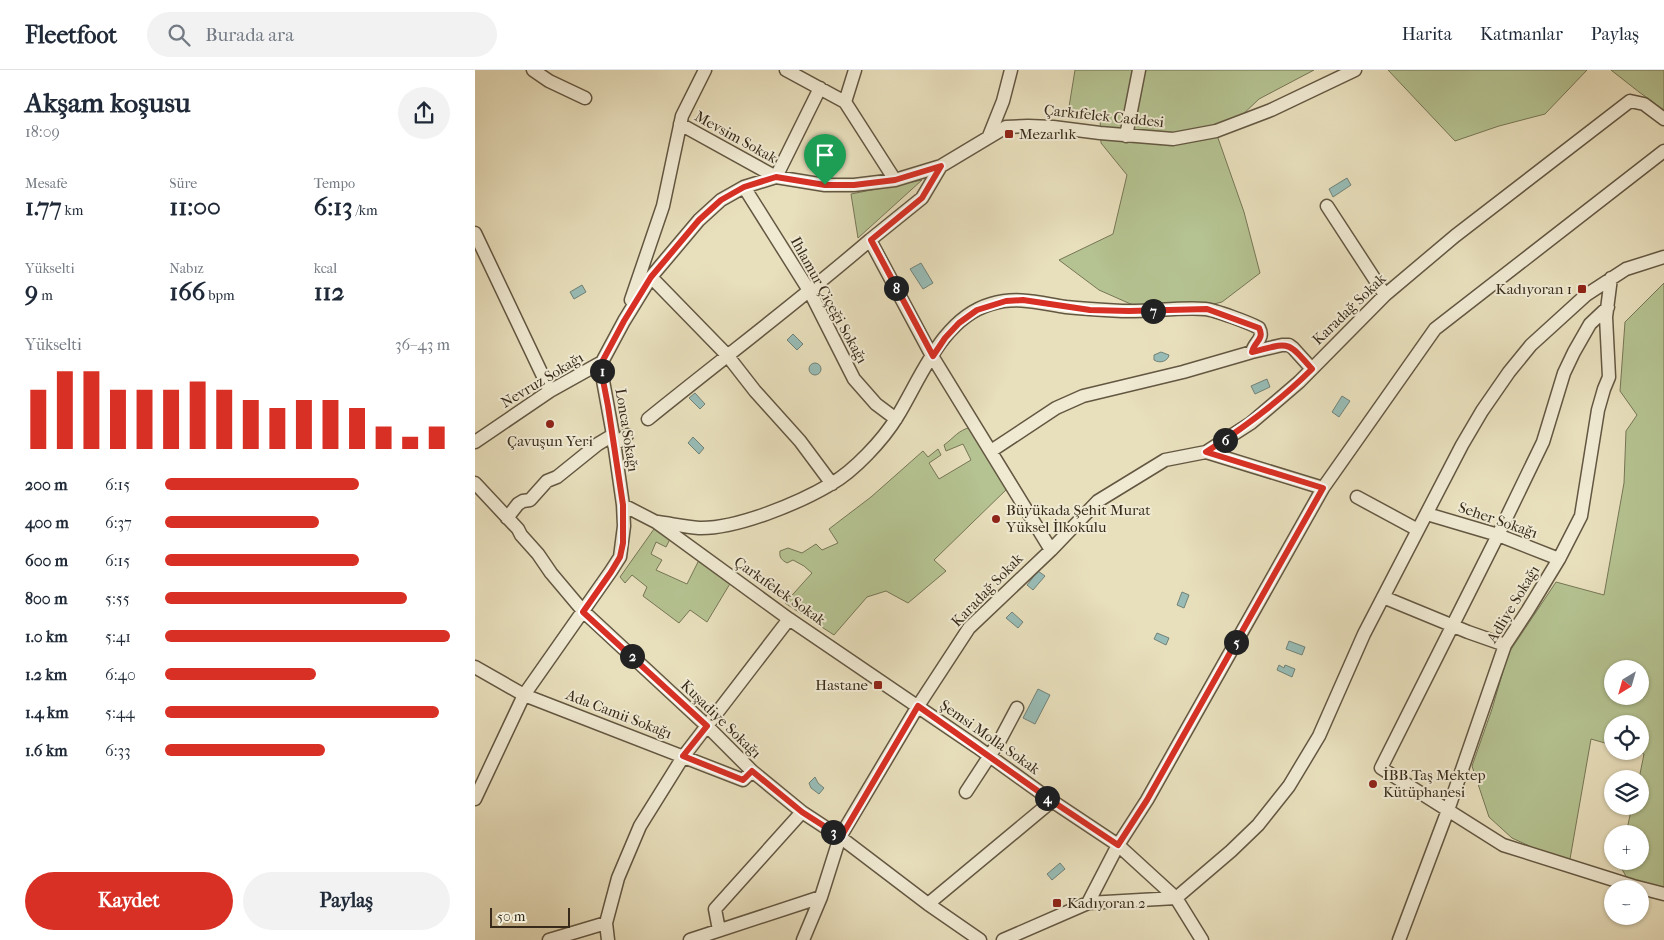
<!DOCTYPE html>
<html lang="tr">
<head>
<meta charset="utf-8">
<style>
  body { margin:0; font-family:"IM FELL French Canon",serif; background:#f2f2f3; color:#1f2937; height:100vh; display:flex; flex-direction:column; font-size:19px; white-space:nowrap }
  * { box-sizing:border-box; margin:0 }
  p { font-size:16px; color:#747a83 }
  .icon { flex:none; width:28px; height:28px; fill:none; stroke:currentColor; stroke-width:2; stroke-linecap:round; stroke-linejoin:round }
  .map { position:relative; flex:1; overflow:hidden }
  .details { display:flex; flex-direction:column; background:#fff; width:475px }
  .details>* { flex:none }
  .needle { width:32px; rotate:217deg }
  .tools { position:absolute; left:1129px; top:590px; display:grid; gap:10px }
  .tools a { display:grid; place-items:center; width:45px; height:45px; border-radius:50%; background:#fff; box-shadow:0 1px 4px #0004; font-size:25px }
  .scale { position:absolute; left:15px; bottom:12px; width:80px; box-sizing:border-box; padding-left:5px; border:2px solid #372a1a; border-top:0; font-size:14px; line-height:18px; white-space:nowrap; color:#372a1a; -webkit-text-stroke:4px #f0ead3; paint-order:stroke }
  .pin { position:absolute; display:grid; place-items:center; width:42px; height:42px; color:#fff; margin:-51px -21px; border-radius:50% 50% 50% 0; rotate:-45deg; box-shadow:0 0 5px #0007 }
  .pin .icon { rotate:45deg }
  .km { position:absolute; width:25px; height:25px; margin:-12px; border-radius:50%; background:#222; color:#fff; font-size:14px; line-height:25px; text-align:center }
  .round { display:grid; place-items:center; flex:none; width:52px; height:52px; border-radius:26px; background:#f2f2f3 }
  .head { display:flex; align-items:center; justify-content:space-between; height:85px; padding:0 25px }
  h1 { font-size:28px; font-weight:700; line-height:38px }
  .metrics { display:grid; grid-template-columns:repeat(3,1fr); gap:8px; height:85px; padding:5px 25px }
  .metrics div { display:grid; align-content:center }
  .metrics b { font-size:25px; font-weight:700 }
  .metrics small { font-size:14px; font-weight:400 }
  .metrics p { font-size:14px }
  .chart { height:140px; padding:10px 25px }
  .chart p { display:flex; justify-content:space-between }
  .chart svg { width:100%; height:90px; margin-top:5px; stroke:#d93025; stroke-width:6 }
  .cta { display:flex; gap:10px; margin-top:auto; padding:10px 25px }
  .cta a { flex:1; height:58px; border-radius:30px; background:#d93025; color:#fff; font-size:20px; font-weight:700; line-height:58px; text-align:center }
  .cta a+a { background:#f2f2f3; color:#1f2937 }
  ul { padding:0 25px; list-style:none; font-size:16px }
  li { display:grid; grid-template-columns:80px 60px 1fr; align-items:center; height:38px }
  li i { height:12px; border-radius:6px; background:#d93025 }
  header { display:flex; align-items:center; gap:30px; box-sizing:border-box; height:70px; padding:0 25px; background:#fff; border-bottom:1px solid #e0e1e3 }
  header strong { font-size:24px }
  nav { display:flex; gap:28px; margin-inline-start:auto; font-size:18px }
  .search { width:350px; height:45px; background:#f2f2f3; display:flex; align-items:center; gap:12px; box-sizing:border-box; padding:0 18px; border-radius:28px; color:#747a83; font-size:19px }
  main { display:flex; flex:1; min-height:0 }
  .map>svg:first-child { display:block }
  .green { fill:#b5c291; stroke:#767656; fill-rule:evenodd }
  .water { fill:#98bcb6; stroke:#718278 }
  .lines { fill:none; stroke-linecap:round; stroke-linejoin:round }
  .street-casing { stroke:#635742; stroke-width:15 }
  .street { stroke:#f0ead3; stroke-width:12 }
  .route-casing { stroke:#fff; stroke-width:10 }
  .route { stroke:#d93025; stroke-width:6 }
  .poi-dot { fill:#8f2418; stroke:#f0ead3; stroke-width:2 }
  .labels { text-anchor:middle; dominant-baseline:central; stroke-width:4; stroke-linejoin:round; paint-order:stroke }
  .street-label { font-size:15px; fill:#372a1a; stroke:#f0ead3 }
  .poi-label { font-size:15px; fill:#372a1a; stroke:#f0ead3; text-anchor:start }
</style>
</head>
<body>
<header>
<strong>Fleetfoot</strong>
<div class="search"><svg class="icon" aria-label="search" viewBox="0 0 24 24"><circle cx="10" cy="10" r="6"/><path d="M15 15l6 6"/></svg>Burada ara</div>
<nav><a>Harita</a><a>Katmanlar</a><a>Paylaş</a></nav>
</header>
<main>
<section class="details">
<div class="head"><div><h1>Akşam koşusu</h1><p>18:09</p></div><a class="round"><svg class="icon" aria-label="share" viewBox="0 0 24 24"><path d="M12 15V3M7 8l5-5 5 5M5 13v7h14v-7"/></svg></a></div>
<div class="metrics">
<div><p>Mesafe</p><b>1.77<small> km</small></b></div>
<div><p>Süre</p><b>11:00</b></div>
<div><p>Tempo</p><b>6:13<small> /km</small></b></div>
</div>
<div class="metrics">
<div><p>Yükselti</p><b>9<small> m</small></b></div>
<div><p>Nabız</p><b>166<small> bpm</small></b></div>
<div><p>kcal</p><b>112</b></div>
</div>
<div class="chart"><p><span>Yükselti</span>36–43 m</p>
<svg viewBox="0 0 160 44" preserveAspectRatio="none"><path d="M5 44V15M15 44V6M25 44V6M35 44V15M45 44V15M55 44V15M65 44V11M75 44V15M85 44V20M95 44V24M105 44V20M115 44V20M125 44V24M135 44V33M145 44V38M155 44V33"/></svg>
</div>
<ul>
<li><b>200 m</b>6:15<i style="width:68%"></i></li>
<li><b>400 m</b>6:37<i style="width:54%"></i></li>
<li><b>600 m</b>6:15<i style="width:68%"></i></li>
<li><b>800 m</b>5:55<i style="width:85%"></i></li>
<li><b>1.0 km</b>5:41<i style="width:100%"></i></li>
<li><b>1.2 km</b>6:40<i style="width:53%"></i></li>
<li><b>1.4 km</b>5:44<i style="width:96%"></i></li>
<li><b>1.6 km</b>6:33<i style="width:56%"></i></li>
</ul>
<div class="cta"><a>Kaydet</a><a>Paylaş</a></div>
</section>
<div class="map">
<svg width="1189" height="870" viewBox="0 0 1189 870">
  <rect width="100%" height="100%" fill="#e8dfbc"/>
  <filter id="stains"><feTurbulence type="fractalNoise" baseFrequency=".004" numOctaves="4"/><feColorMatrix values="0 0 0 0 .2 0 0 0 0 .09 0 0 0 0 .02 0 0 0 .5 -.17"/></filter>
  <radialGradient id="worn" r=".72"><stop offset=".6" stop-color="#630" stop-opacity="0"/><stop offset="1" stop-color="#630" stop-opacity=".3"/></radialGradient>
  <path class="green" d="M600,0H839L784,29L743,68L769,142L785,203L747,232L685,247L624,220L584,190L638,164L652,105L626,73L625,48L593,43Z
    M913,0H1112L1070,44L1024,56L980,71Z
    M1136,0H1189V40L1164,22Z
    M447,110L383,168L376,124Z
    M1189,213V818L1152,808L1144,794V791H1165V764H1151L1157,736H1165V709H1164L1169,684L1160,681H1165V654H1138L1137,675L1116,669L1095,789L1076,786L1037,768L1014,747L997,696L1017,639L1033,584L1081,512L1129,525L1149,413L1151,361L1162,345L1145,321L1150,252ZM1138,599H1165V626H1138Z
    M496,357L534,417L459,490L471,501L433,533L411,521L392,527L359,565L310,533L337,503L329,496L318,490L312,493C307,490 304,488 305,481L313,478L327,483L341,474L347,480L363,473L354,459L396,427L448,381L453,387L463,379L466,385L454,393L464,409L496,390L488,374L471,381L469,375C480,367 482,361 496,357Z
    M179,459L195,469L191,477L181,472L176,484L187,490L181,500L212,514L224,490L256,512L232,552L215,540L204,553L168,526L172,517L157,505L150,513L145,507Z"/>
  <path class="water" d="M872,108L876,115L858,127L854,119Z
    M446,193L458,213L448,219L435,199Z
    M107,215L111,222L99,229L95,222Z
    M318,264L328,274L322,280L312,270Z
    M686,282L694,285C693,291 685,294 679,290V285Z
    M334 299a6 6 0 1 1 12 0a6 6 0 1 1-12 0Z
    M792,309L795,317L780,324L776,316Z
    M220,323L230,334L225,339L214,328Z
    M867,326L875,331L864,347L857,342Z
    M218,367L229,378L224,384L213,373Z
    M563,501L570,506L558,520L552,515Z
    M707,522L714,525L709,538L702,535Z
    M537,542L548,552L543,558L531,548Z
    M682,563L694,568L691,575L679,569Z
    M814,571L830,577L827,585L811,579Z
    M804,595L809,598L810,595L820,599L817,607L802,600Z
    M563,619L575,625L560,654L548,648Z
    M340,707L343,713L349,718L344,724L336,718L334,713Z
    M585,793L590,799L577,810L572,804Z"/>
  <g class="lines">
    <defs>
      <path id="street" d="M58,0L74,11L110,28
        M311,0L370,32L420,110
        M370,32L380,0
        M205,54L301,107L345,18
        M514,66L528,31L536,0
        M651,66L664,0
        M269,117L335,222L379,309L401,334L421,349
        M852,136L910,225
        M0,163L75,321
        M395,170L447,128L466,96
        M176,207L252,285L280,321L325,371L357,414
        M156,230L188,136L207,46L230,0
        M1133,237L1115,254L1099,282L1089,303L1068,372L1023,465L906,698L1028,775L1158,816L1189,824
        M173,349C247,289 323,232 395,170L457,286L576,480
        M0,372L75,321L127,292
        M139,375L152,365
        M516,381L581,338L608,326L708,302L777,282L807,275H814L818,278L837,299
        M731,382L848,418
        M0,413L43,459L46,465L63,484L76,503L108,541L232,656L277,701L327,742L365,767L453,834L505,870
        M882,427L943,460
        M148,435L181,452L314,549L502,677L577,731L643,775L701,828L727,870
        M952,444L1023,465L1084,489
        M32,448L43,434L48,431L55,430L72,411L82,407L123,374L138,365
        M183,452C197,454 211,457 224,458C262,459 324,433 356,414C379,401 408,370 422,347C446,308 467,248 516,234C542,226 565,233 591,237C610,239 628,240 647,241C675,242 703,237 730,239C740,240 775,253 784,258C790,269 779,272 777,282
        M908,527L993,562L1030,575
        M0,597L49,625L268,710L277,701
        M491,722L525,670L542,638
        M0,729L49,625L136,501L145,487L149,456L148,435L138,365L127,305V292L149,251L176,207L224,150L246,130L269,117L301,107L350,115H379L420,110L466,96L531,57L553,56L578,57L625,63L698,69L741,61L796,40L880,0
        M701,828L756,781L783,755L814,716L844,666L889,564L987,375L1007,341L1034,302L1056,275L1111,225L1151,199L1189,187
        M613,833L643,775L672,730L848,418L960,259L1189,81
        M453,834L577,731
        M244,860L240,839L327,742
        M74,870L131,853
        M133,870L131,853L143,808L165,756L208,687L314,549
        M215,870L346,827
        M328,870L346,827L365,767L443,636L494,558L576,480L623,431L690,390L731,382L776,353L824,312L910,225L980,166L1155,31L1169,34L1189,49
        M528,870L613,833L701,828
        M924,870L973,740L1030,575L1053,540L1084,489L1106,446L1123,340L1129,319L1134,307L1131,247L1136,208"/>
    </defs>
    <use href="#street" class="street-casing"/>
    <use href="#street" class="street"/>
  </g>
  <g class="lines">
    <defs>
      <path id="route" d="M466,96L447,128L396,170L458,286L470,268L484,253L502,240L531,231L548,230L615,240L654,241L732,239L784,258C790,269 779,272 777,282C814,273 811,269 837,299C804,332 770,357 731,382L848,418L672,730L643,775L577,731L443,636L366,767L327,742L277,701L268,710L208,686L232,656L108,542L136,502L145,487L148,473V435L133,336L127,305V292L149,251L176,207L224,150L246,130L269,117L301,107L350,115H379L420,110Z"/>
    </defs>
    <use href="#route" class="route-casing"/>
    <use href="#route" class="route"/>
  </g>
  <g class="poi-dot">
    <rect x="529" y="59" width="10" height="10" rx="2.5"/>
    <rect x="1102" y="214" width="10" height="10" rx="2.5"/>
    <circle cx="75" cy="354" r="5"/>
    <circle cx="521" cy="449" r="5"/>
    <rect x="398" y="610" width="10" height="10" rx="2.5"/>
    <circle cx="898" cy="714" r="5"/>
    <rect x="577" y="828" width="10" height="10" rx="2.5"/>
  </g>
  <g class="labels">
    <g class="street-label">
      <text transform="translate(629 46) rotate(6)">Çarkıfelek Caddesi</text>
      <text transform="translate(261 67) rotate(29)">Mevsim Sokak</text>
      <text transform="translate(354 230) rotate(61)">Ihlamur Çiçeği Sokağı</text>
      <text transform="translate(874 239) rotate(-44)">Karadağ Sokak</text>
      <text transform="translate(67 310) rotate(-31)">Nevruz Sokağı</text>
      <text transform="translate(152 360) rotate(81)">Lonca Sokağı</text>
      <text transform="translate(1023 450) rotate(19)">Seher Sokağı</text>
      <text transform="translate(512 520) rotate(-46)">Karadağ Sokak</text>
      <text transform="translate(305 521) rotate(35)">Çarkıfelek Sokak</text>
      <text transform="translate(1038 534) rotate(-59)">Adliye Sokağı</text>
      <text transform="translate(144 644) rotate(21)">Ada Camii Sokağı</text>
      <text transform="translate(246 649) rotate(44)">Kuşadiye Sokağı</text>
      <text transform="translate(515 667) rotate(35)">Şemsi Molla Sokak</text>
    </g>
    <g class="poi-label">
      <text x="544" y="64">Mezarlık</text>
      <text x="1097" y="219" text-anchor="end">Kadıyoran 1</text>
      <text x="75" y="371" text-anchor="middle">Çavuşun Yeri</text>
      <text x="531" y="440">Büyükada Şehit Murat<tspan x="531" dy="17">Yüksel İlkokulu</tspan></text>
      <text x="393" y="615" text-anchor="end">Hastane</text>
      <text x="908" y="705">İBB Taş Mektep<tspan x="908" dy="17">Kütüphanesi</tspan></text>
      <text x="592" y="833">Kadıyoran 2</text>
    </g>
  </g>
  <rect width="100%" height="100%" filter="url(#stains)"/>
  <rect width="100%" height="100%" fill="url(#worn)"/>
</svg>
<div class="tools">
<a><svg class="needle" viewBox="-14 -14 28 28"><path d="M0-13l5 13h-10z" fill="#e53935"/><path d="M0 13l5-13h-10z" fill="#747a83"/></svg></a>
<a><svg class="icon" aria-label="locate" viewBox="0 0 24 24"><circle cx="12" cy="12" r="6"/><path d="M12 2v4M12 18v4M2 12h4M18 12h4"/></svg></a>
<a><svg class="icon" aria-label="layers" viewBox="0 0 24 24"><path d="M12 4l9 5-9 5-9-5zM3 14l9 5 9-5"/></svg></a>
<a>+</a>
<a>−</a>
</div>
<div class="scale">50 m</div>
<div class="pin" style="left:350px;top:115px;background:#1e9e55"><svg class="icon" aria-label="arrive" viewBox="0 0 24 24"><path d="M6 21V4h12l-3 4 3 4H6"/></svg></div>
<b class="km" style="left:127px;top:301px">1</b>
<b class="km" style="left:157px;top:586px">2</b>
<b class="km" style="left:358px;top:762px">3</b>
<b class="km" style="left:572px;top:728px">4</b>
<b class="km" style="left:761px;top:572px">5</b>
<b class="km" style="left:750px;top:370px">6</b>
<b class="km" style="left:678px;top:241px">7</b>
<b class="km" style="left:421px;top:218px">8</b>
</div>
</main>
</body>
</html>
